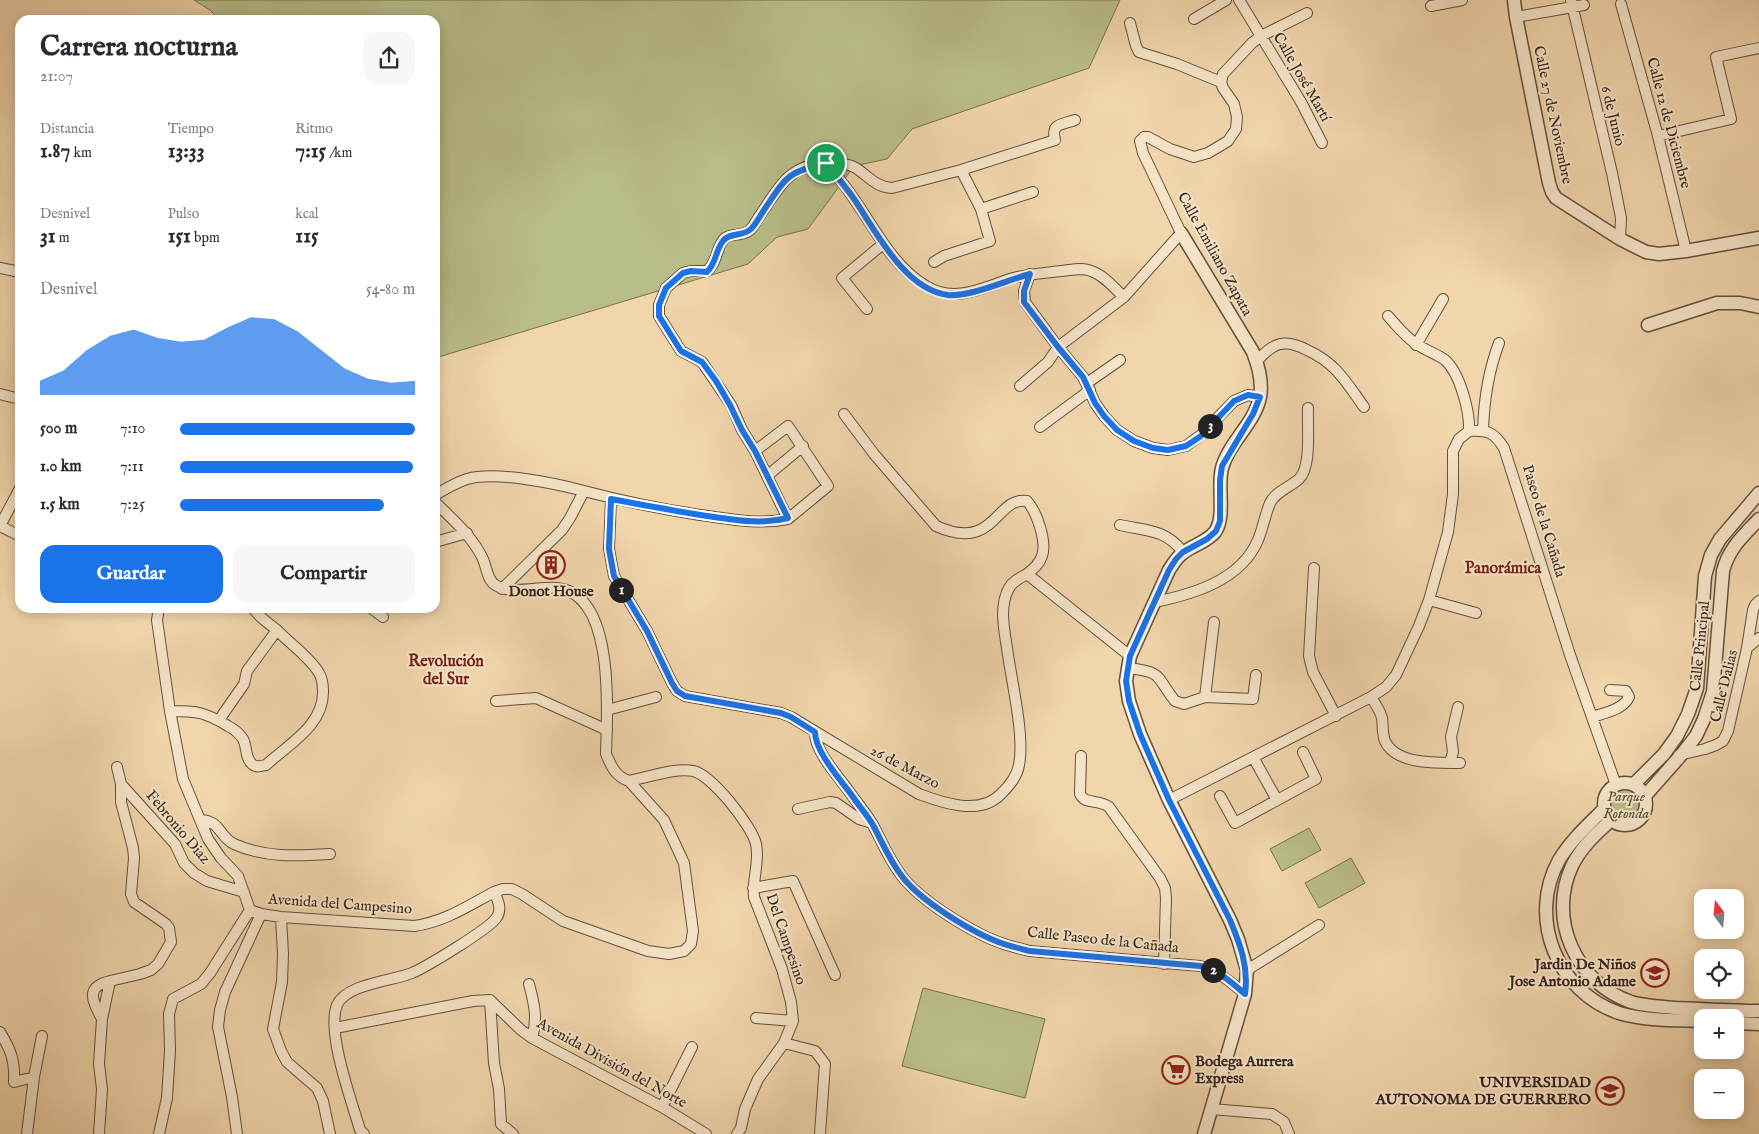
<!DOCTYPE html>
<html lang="es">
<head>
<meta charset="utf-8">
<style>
  body { margin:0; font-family:"IM FELL English",serif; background:#f7f7f7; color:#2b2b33; height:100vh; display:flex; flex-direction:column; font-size:19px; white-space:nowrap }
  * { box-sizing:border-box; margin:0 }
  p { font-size:16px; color:#7c7c81 }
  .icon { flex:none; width:28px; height:28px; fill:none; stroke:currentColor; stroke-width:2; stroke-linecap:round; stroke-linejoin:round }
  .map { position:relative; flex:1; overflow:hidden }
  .drawer { position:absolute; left:15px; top:15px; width:425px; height:598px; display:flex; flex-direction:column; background:#fff; border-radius:15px; box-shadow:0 2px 12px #0003 }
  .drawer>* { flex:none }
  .needle { width:32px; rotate:344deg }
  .controls { position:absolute; left:1694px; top:889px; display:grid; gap:10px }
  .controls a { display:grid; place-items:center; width:50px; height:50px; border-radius:10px; background:#fff; box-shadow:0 2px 12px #0003; font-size:25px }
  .pin { position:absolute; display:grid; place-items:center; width:42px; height:42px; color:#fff; margin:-21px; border:2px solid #fff; border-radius:50%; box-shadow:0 1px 5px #0007 }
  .km { position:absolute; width:25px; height:25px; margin:-12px; border-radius:50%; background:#222; color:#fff; font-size:14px; line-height:25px; text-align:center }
  .round { display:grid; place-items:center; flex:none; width:52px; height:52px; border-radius:15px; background:#f7f7f7 }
  .headline { display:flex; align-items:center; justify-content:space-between; height:85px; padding:0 25px }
  h1 { font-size:28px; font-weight:700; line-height:38px }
  .stats { display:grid; grid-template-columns:repeat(3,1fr); gap:8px; height:85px; padding:5px 25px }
  .stats div { display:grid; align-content:center }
  .stats b { font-size:21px; font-weight:700 }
  .stats small { font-size:14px; font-weight:400 }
  .stats p { font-size:14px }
  .chart { height:140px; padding:10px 25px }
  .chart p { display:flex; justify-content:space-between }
  .chart svg { width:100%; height:90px; margin-top:5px; fill:#1a73e8; opacity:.7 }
  .button { display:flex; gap:10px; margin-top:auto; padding:10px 25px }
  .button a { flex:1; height:58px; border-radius:15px; background:#1a73e8; color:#fff; font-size:20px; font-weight:700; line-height:58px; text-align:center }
  .button a+a { background:#f7f7f7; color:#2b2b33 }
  ul { padding:0 25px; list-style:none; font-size:16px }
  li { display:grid; grid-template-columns:80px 60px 1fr; align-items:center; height:38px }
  li i { height:12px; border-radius:6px; background:#1a73e8 }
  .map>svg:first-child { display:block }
  .green { fill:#b9bd89; stroke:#787052 }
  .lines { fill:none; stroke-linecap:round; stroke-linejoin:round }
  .minor-casing { stroke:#65503f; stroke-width:12 }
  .tertiary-casing { stroke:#65503f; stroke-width:15 }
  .minor { stroke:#f6e4c8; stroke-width:10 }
  .tertiary { stroke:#f6e4c8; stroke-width:12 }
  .route-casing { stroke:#fff; stroke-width:10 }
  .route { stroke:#1a73e8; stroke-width:6 }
  .labels { text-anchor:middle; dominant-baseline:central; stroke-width:4; stroke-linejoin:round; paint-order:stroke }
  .street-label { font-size:15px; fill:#36241b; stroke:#f6e4c8 }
  .poi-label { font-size:15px; font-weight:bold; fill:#36241b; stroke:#f6e4c8; text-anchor:end }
  .park-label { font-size:15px; font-style:italic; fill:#574a36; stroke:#f6e4c8 }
  .neighbourhood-label { font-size:16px; font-weight:bold; fill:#7a1f14; stroke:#f6e4c8 }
</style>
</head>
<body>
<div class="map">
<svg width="1759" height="1134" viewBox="0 0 1759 1134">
  <rect width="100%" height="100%" fill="#f1d5ab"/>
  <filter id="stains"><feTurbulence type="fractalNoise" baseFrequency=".004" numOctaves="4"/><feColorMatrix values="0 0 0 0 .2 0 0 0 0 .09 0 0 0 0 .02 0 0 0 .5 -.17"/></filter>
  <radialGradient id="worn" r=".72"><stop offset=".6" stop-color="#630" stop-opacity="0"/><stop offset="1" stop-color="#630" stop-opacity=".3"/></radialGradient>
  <path class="green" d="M194,0H1120L1089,68L912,129L887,159L854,166L808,229L777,237L748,264L435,358V20H219L210,10Z
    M1610 805a16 16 0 1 1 32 0a16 16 0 1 1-32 0Z
    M1309,828L1321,850L1282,871L1270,849Z
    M1351,858L1365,883L1319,908L1305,883Z
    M923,988L1045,1019L1025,1098L902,1066Z"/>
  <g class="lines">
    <defs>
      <path id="minor" d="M1239,0L1301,102L1322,143
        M1571,0L1612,173L1621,218L1620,239
        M1621,4L1658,136L1686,251
        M1431,6L1462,0
        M1516,17L1584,5
        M1194,19L1226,0
        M1130,23L1136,46L1139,52L1177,64L1221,82
        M1658,136L1731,119L1716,57L1759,48
        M826,163C835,174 844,184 852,196C874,227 892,266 926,286C955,304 984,287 1013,278C1029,274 1045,273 1061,271C1071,270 1083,267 1091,271C1104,275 1114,288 1124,297
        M981,209L1033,192
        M934,262L944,256L990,241L981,209L961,170
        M0,268L20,272
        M1030,274L1024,291L1025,302L1058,347L1083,377L1095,403L1104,416L1117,430L1134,441L1153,448L1168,450L1186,446L1201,435L1234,401L1248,395L1260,397
        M867,309L842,278L883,244
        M1388,316C1397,326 1406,338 1418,345C1427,351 1437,354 1445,360C1460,373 1470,412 1469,431
        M1416,345L1443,299
        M1257,361C1273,343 1284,338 1307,350C1336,363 1346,382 1364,407
        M1087,383L1120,360
        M1020,386L1048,362L1058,347L1124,297L1181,233L1143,153L1140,141L1144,137H1148L1170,149L1194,157L1208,153L1228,141L1236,129L1237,117L1234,104L1223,88L1221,82L1223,74L1252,43L1261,36L1307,13
        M0,394L20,399
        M844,414L874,454L936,526C996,553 995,496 1027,501C1037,512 1047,542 1042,556C1039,565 1033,569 1027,574
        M1040,427L1090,390
        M1483,430C1484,399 1488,372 1499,343
        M1469,431C1488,430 1494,432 1504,448L1570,655L1616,785
        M755,451L788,426L828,486L788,519
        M767,476L803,446
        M435,495C445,489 455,483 467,479C496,471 554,483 584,491
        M611,499L609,549L614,576L647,631L672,683L677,691L685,696L781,713L791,717L919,794C943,803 980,816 1001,794C1009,786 1017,777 1019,765C1025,736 1011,679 1007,648C1004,629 999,606 1009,588C1013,581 1020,578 1027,574L1130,656
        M1120,525C1147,531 1165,529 1183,552
        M0,526L20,488
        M0,526L20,536
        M435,542L467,533
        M1314,568L1309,656L1313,672L1336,716
        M502,589L562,530L570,518L584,491C622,501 661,509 700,515C730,519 758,525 788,519L755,451L742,430L731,405L715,381L702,362L681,351L659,316V305L666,288L683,273L691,271H707C718,262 716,246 725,238C731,233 742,237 750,230C754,226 757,219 761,214C779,187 790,164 827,163C835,162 849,164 856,168C869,177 876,187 892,188L961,170L1055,140C1051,123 1061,125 1075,120
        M1429,600L1476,613
        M1155,602C1194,594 1241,580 1258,540C1263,528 1265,515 1270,503C1275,492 1290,487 1299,479C1312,467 1307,425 1308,408
        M159,608L157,620L170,711L183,779L208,839L221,858L238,876L250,910
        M371,608L383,617
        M1747,648L1753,610L1755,605L1759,601
        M1128,668C1164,672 1155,676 1175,701L1184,704L1205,697L1214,622
        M1205,697L1253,699L1256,675
        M1371,697C1375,704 1380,710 1382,718C1383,725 1382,734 1385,741C1396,765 1437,763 1460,763
        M496,701L536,698L607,730
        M607,710L656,697
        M170,711C197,711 205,712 228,726C234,729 239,733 243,739C247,746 245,758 252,764C256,768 261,766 266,765C289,744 324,725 323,691C323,685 322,678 319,673C310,658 293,646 281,634C272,625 259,618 253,608
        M1592,717C1604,713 1623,710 1629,697L1626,691L1610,690
        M219,720L244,684L247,671L277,630
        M815,732C814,752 842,780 853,797C860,806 867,815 873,825C882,842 889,859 901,875C920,901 974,934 1004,944C1013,947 1022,949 1030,951L1200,966C1218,971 1231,982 1245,994
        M1679,755L1705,749L1716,745L1723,741L1728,731L1747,648L1759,638
        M1081,756L1080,794C1085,805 1099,799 1109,807L1160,878L1165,888L1166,898L1164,964
        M1253,757L1277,800
        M1450,763L1453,752L1451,737L1458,707
        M629,781C645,778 677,767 693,771C711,774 752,826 756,844C760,862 752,879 754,897L782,969L791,1002L793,1021L784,1043L758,1079L745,1109L741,1128L737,1134
        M121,784L175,844L184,863L194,873L207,881L244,892
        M1220,796L1235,823L1316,779L1303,752
        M1169,800L1371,697L1386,687L1396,675L1419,626L1429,600L1448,532L1453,494V451L1459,439L1469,431
        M798,809L830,802L836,803L859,819L872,823
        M201,820C221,821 219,837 234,844C265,858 297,856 330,854
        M753,888L793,881L835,975
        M250,910L261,914L281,917L414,926C444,922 468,906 494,892L503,889H512L522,894L563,921L648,951L669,954L684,951L691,944L693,931L684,863L664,820L629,781C616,777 611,766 606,754C607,713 616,594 557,588C540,586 508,596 494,584C487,579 486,564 482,557C471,535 452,519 435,502
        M281,917L283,954L282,982L273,1029L281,1051L287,1062L317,1088L323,1101L330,1134
        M1247,970L1319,925
        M529,984C534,1003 538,1018 532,1038
        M490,1000L494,1063L499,1089L501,1124L513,1134
        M756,1018L793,1021
        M102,1019C93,1002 84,987 110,981
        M335,1028L473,1001L490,1000L521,1030L532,1038L662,1107L706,1134
        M0,1032C11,1050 15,1061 14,1082L34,1077
        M784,1043L815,1051L825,1064L820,1134
        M662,1107L692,1047
        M1211,1109L1272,1114L1284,1122L1289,1134
        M27,1134L34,1077L42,1036
        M99,1134L102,1089L99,1064L102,1019L110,981L140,974L151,970L158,964L171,942L169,928L166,924L134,902L131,894L134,858L133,848L121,802V784L117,767
        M159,1134L167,1098L170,1051L169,1014L173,999L201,984L210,973L250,910
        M237,1134L232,1097L218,1027L220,1010L225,992L261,914
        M364,1134L360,1130C352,1102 326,1032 337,1005C346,984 392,981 412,973C426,967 491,928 497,917C502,909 498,900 494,892"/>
      <path id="tertiary" d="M1514,0L1516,17L1549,183L1552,192L1556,198L1620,239L1646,252L1659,254L1686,251L1759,238
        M1181,233L1253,352C1258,365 1263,382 1260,397C1255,423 1229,442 1222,468C1217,486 1226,517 1215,532C1207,542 1193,545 1183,553C1177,557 1173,564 1169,570L1130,656L1126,681L1129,701L1140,734L1169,800L1230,920L1238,939L1247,970L1245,994L1204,1134
        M1648,325L1717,303H1740L1759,307
        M1604 804a21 21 0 1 1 42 0a21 21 0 1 1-42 0Z
        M1634,784L1664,754L1677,736L1688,714L1697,688L1705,576L1711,555L1720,539L1759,493
        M1645,796L1682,754L1696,736L1704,719L1713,692L1723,571C1729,548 1743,536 1759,519
        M1604,809C1588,825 1571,840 1559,860C1527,918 1557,992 1619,1013C1646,1021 1675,1020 1702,1021
        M1611,820C1596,834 1581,847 1572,866C1547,919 1576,983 1631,1002C1645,1006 1661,1007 1676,1008C1704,1009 1731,1011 1759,1011
        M1735,1023L1759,1024"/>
    </defs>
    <use href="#minor" class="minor-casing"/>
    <use href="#tertiary" class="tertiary-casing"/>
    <use href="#minor" class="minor"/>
    <use href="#tertiary" class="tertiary"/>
  </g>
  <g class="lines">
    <defs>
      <path id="route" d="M826,163C835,174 844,185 852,196C875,229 904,290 948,295C970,297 1007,280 1030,274L1024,291V302L1058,347L1083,377L1095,403L1104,416L1117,430L1134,441L1153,448L1168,450L1186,446L1201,436L1234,401L1248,395L1260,397L1253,414L1222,466L1220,480V521L1216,531L1207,539L1183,552L1176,559L1169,570L1130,656L1126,681L1129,701L1140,734L1169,800L1230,920C1240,944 1249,967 1245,994C1231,982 1218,970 1200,966L1030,951C1022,949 1013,947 1004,944C974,934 920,901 901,875C889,859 882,842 873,825C867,815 859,806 853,797C841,780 815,752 815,732L791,717L781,713L685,696L677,691L672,683L647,631L614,576L609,549L611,499C643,505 675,511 707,516C735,520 760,525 788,518L755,451L742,430L730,405L716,381L702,362L681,351L659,316V305L666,288L683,273L691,271L707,272C717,262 715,251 723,241C729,232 743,237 751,229C756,224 760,216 764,210C786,177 787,172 826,163Z"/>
    </defs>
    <use href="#route" class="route-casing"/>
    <use href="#route" class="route"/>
  </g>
  <defs>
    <symbol id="building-ring" viewBox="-11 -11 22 22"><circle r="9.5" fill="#f6e4c8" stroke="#8f2418" stroke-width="1.5"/><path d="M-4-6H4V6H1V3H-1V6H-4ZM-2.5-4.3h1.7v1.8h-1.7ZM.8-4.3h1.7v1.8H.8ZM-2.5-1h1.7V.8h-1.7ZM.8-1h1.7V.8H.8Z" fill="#8f2418"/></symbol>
    <symbol id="school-ring" viewBox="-11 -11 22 22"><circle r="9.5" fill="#f6e4c8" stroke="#8f2418" stroke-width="1.5"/><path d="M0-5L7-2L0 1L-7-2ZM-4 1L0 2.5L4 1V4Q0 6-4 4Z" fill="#8f2418"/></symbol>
    <symbol id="supermarket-ring" viewBox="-11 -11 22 22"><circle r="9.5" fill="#f6e4c8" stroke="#8f2418" stroke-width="1.5"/><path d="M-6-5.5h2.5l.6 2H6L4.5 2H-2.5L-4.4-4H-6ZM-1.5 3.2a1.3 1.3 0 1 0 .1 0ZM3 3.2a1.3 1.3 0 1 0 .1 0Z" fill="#8f2418"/></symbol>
  </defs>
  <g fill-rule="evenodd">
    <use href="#building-ring" x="535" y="549" width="32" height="32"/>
    <use href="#school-ring" x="1639" y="957" width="32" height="32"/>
    <use href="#supermarket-ring" x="1160" y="1054" width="32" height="32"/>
    <use href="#school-ring" x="1594" y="1075" width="32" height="32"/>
  </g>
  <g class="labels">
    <g class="street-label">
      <text transform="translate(1302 77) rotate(60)">Calle José Martí</text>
      <text transform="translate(1553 115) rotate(78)">Calle 27 de Noviembre</text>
      <text transform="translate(1613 116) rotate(76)">6 de Junio</text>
      <text transform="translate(1669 123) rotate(75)">Calle 12 de Diciembre</text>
      <text transform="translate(1215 254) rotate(61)">Calle Emiliano Zapata</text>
      <text transform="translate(1544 521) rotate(73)">Paseo de la Cañada</text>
      <text transform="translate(1700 646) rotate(-84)">Calle Principal</text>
      <text transform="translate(1724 686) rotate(-76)">Calle Dalias</text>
      <text transform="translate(905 767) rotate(28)">26 de Marzo</text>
      <text transform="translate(178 827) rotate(50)">Febronio Diaz</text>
      <text transform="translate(340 904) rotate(4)">Avenida del Campesino</text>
      <text transform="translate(786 939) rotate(71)">Del Campesino</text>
      <text transform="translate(1103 940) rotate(6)">Calle Paseo de la Cañada</text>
      <text transform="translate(612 1063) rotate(29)">Avenida División del Norte</text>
    </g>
    <g class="poi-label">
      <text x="551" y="591" text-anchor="middle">Donot House</text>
      <text x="1636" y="964">Jardin De Niños<tspan x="1636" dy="17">Jose Antonio Adame</tspan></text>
      <text x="1195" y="1061" text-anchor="start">Bodega Aurrera<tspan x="1195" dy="17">Express</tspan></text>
      <text x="1591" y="1082">UNIVERSIDAD<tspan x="1591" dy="17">AUTONOMA DE GUERRERO</tspan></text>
    </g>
    <g class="park-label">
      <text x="1626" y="796">Parque<tspan x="1626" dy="17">Rotonda</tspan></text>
    </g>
    <g class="neighbourhood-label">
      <text x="1503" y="569">Panorámica</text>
      <text x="446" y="662">Revolución<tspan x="446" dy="18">del Sur</tspan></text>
    </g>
  </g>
  <rect width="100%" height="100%" filter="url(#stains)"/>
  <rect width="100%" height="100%" fill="url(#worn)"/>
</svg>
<div class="controls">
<a><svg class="needle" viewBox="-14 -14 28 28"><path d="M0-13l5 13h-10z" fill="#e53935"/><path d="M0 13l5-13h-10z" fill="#7c7c81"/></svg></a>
<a><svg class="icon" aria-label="locate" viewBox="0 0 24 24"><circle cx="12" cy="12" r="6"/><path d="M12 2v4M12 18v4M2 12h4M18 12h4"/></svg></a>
<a>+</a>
<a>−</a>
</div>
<div class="pin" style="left:826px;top:163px;background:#1e9e55"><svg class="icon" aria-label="arrive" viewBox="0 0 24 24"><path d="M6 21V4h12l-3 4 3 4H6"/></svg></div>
<b class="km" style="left:621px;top:590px">1</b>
<b class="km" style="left:1213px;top:970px">2</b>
<b class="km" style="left:1210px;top:426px">3</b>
<section class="drawer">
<div class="headline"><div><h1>Carrera nocturna</h1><p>21:07</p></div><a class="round"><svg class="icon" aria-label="share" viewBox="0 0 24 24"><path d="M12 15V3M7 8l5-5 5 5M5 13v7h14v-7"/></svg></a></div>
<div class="stats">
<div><p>Distancia</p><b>1.87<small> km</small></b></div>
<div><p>Tiempo</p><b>13:33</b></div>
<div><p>Ritmo</p><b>7:15<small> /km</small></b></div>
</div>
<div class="stats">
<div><p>Desnivel</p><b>31<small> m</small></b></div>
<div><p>Pulso</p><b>151<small> bpm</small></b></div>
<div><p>kcal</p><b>115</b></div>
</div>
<div class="chart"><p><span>Desnivel</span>54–80 m</p>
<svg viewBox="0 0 160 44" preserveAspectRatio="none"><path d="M0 44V37L10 32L20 22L30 15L40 12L50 16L60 18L70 17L80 11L90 6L100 7L110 13L120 22L130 31L140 36L150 38L160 37V44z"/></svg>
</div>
<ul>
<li><b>500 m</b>7:10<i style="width:100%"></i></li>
<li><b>1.0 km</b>7:11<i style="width:99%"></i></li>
<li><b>1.5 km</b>7:25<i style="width:87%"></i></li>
</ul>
<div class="button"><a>Guardar</a><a>Compartir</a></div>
</section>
</div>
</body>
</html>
